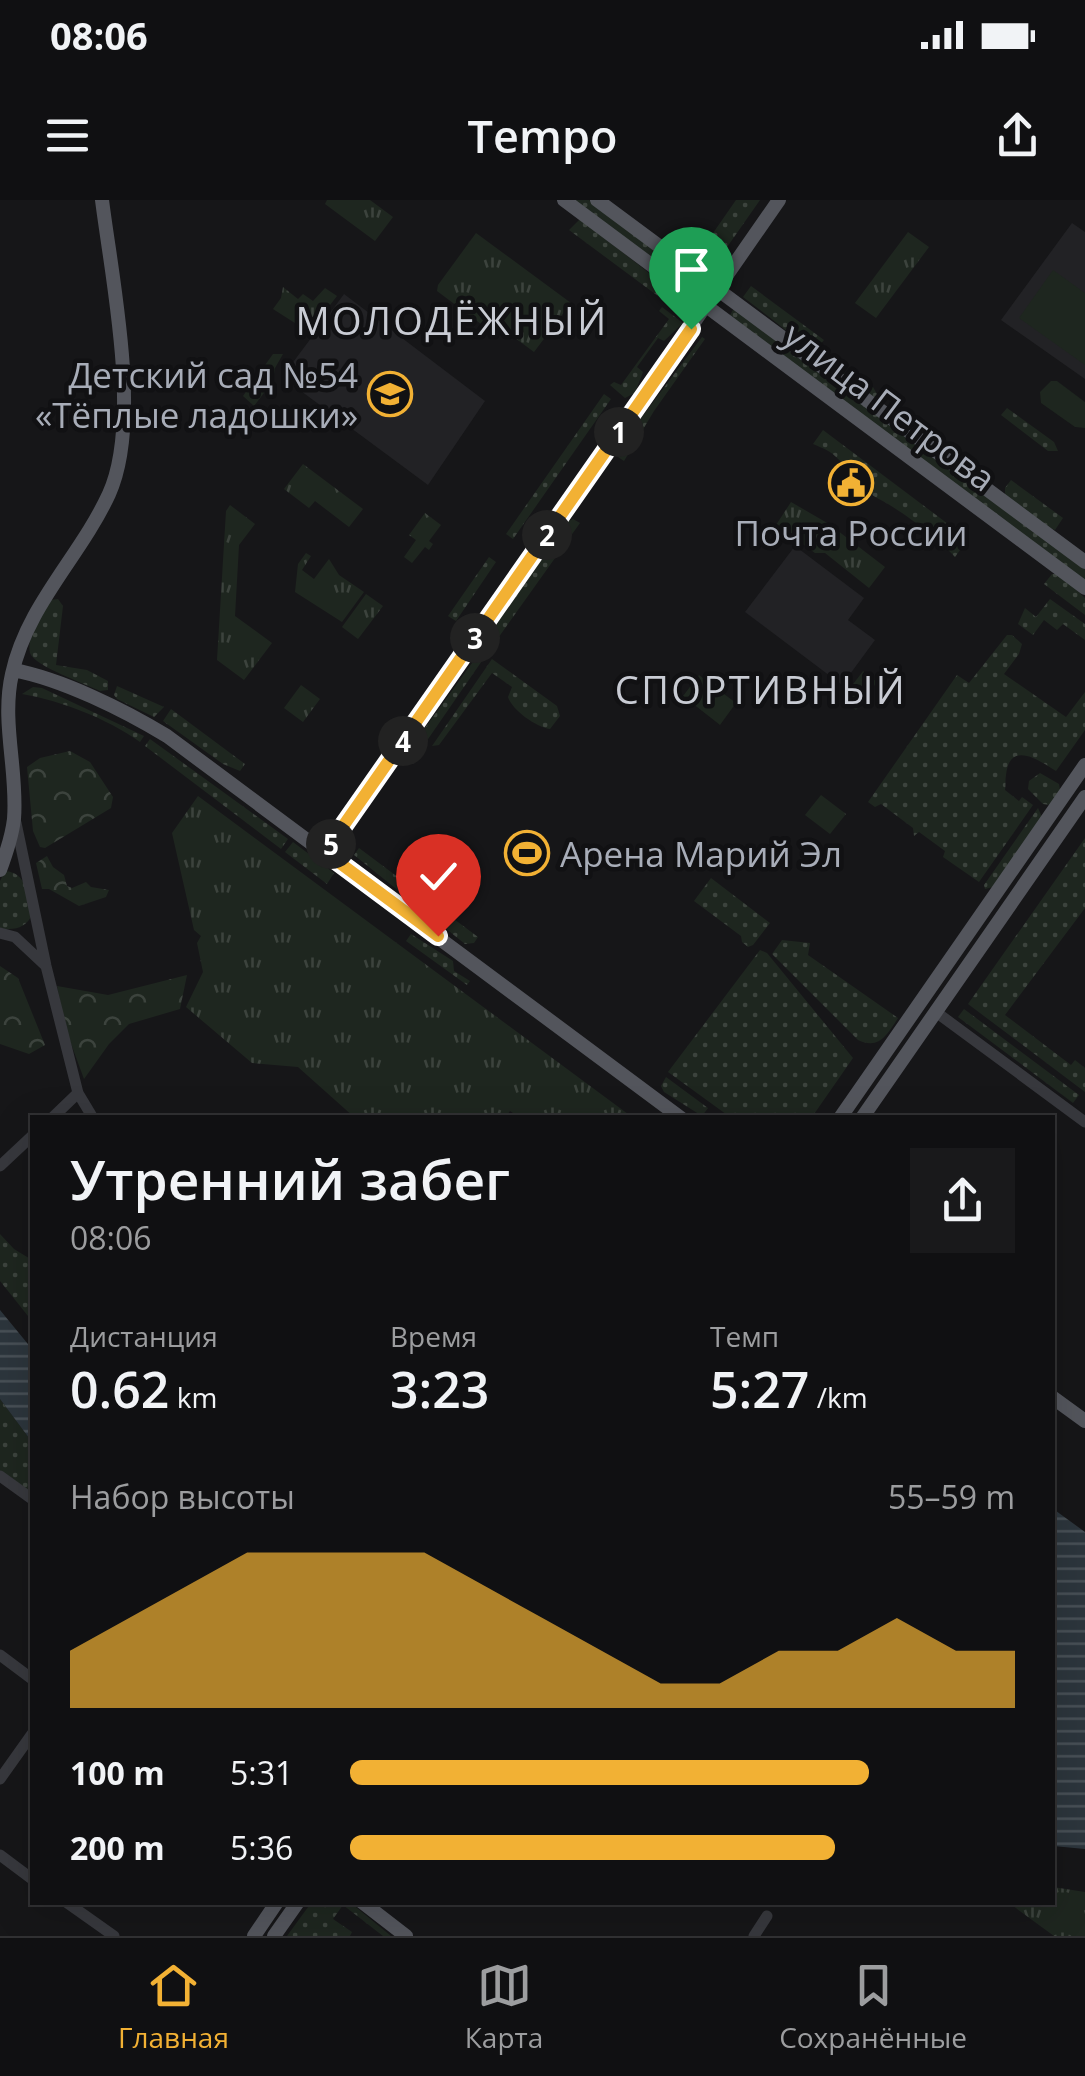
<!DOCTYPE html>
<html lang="ru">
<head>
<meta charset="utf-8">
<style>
  body { margin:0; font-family:"Open Sans",sans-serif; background:#19191b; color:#f1f3f6; height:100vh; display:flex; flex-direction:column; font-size:38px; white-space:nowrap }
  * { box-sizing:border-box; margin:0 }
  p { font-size:32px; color:#9c9d9f }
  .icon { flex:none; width:55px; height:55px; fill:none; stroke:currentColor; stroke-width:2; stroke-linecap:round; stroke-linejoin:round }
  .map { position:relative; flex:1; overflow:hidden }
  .side { position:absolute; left:30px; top:915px; width:1025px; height:790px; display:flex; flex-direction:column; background:#101012; border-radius:0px; box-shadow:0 10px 40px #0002,0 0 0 2px #303032 }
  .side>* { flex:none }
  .pin { position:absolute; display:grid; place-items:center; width:85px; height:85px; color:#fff; margin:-102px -42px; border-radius:50% 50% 50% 0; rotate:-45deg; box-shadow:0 0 10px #0007 }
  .pin .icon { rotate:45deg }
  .km { position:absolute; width:50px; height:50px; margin:-25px; border-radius:50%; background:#222; color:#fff; font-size:28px; line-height:50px; text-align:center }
  .round { display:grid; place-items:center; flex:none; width:105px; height:105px; border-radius:0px; background:#19191b }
  .summary { display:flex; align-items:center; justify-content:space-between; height:170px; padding:0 40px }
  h1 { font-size:55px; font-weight:600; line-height:75px }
  .metrics { display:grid; grid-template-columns:repeat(3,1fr); gap:15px; height:170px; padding:10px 40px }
  .metrics div { display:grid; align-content:center }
  .metrics b { font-size:50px; font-weight:600 }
  .metrics small { font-size:28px; font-weight:400 }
  .metrics p { font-size:28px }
  .chart { height:280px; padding:20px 40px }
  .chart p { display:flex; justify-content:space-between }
  .chart svg { width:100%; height:180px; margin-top:10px; fill:#f2b134; opacity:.7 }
  ul { padding:0 40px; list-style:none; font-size:32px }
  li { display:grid; grid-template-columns:160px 120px 1fr; align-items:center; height:75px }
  li i { height:25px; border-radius:12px; background:#f2b134 }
  .status { display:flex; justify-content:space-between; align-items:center; height:70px; padding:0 50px; background:#101012; direction:ltr }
  .status svg { height:28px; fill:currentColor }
  header { display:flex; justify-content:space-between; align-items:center; height:130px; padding:0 40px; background:#101012; font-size:45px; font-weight:600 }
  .menu { display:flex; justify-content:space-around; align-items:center; height:140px; border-top:2px solid #303032; background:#101012; font-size:28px; color:#9c9d9f }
  .menu a { display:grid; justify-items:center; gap:5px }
  .menu .selected { color:#f2b134 }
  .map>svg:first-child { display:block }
  .built { fill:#222225 }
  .grass { fill:url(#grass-dots) }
  .forest { fill:url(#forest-crowns) }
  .park { fill:url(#park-tufts) }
  .pitch { fill:#1e261f }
  .water { fill:url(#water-rules) }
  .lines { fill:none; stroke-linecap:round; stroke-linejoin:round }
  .minor { stroke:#37383d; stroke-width:11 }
  .major { stroke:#53555c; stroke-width:14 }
  .route-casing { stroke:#fff; stroke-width:20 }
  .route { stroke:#f2b134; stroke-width:12 }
  .labels { text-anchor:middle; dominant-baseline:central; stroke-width:9; stroke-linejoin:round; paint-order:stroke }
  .poi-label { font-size:35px; fill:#a8adb8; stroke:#111113; text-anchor:end }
  .street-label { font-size:35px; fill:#a8adb8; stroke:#111113 }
  .neighbourhood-label { font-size:38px; letter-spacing:2.5px; fill:#c9ccd4; stroke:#111113 }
</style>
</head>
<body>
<div class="status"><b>08:06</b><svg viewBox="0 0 49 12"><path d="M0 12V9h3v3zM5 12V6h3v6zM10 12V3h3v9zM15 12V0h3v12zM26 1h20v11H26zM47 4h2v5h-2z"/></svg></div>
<header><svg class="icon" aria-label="menu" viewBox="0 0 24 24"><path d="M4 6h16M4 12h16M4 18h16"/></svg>Tempo<svg class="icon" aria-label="share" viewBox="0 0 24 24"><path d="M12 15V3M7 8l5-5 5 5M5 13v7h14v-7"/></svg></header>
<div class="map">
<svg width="1085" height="1736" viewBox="0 0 1085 1736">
  <defs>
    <pattern id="grass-dots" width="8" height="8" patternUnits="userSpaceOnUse" patternTransform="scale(2.5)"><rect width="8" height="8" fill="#1e261f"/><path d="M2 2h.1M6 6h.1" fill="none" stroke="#3c433d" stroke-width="1.8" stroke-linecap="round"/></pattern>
    <pattern id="forest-crowns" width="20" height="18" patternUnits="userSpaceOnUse" patternTransform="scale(2.5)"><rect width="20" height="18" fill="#1e261f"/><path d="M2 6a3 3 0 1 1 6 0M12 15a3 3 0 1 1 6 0" fill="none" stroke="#3c433d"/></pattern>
    <pattern id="park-tufts" width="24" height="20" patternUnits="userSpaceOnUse" patternTransform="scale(2.5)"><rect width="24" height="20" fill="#1e261f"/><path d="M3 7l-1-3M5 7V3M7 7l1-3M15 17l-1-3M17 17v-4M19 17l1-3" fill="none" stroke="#3c433d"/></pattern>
    <pattern id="water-rules" width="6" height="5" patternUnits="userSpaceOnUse" patternTransform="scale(2.5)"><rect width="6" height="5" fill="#2c353c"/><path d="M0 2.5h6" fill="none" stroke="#485056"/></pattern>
  </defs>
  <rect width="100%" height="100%" fill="#161618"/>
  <path class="built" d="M1072,23L1085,32V179L1001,120Z
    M344,94L485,201L428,285L282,177Z
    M795,346L864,398L848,420L875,440L842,485L745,412Z"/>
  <path class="grass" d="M572,0H589L695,79L689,87Z
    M736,0H760L725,50L718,45L713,52L704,46Z
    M580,19L681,98L674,108L569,30Z
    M751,86L824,140L819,146L825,153L824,160L843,174L849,172V178L863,189L873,187L878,196L874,198C828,166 787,130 743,97Z
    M662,107L683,123L664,141L658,138L637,167L643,172L635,193L625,198L610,185L614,182L621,185L669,119L659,111Z
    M734,108L1085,369V382L729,117Z
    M702,137L705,139L654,211L624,261L618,257L617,250Z
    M604,194L611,199L513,339L506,334Z
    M1007,208L1054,242L1058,251H1048L1001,215Z
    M823,230L968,339L955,357C939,339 901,310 877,298C861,289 857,277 840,272L845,265C829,251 834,253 813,244Z
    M1011,280L1063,318L1055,330L1037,322L1005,297V288Z
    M573,319L580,323L491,448L487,438L567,322Z
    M489,357L496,362L456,421L448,416Z
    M1052,374H1060L1085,398V415L1044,384Z
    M58,399L63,406L56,465L87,470L108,481V490L100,491C86,484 34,466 30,453C26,438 43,412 50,400Z
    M1050,399L1085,424V440L1063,424L1057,430L1044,420L1033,435L1018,424L1025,408L1036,417Z
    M1007,435H1012L1022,444L1019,454L1004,474L1066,517L1085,492V530L1056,571C1040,561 1010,539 1006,575C1005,580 1006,585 1005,590L1019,601L1022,597L1033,605L979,682L943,657L945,651L919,632L914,636L913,628L881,604L875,607L868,602L957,475L969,483Z
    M480,452L486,455L426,542L422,538V532Z
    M492,459L557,506L560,516L550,529C536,527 512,510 508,497L512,487L492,473L439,545L432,546Z
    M117,486L164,507L154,517L117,499L114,495Z
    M33,487L42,488L144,536L140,542C106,518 62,501 22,494Z
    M171,509L245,564L240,571L223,564L163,521Z
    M150,539L288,639L281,649L145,546Z
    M1040,573L1059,584L1060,590L1050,605L1043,604L1028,589L1029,581Z
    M1038,608L1042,617L993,687L985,689L984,685Z
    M1085,638V708L1005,815L1071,865L1075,860L1085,868V892L968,804Z
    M293,642L334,673L327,684L285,652Z
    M359,648L478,737L474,743L465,744L354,655Z
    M5,671C28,673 27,695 32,714C27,728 13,731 0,728V681Z
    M711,678L770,723L753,745L748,747L742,742L741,736L694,701Z
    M411,734L453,761L454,771L470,781L467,785L406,741Z
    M782,740L810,743L808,755L898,818C887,835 879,850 858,840L772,754Z
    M760,750L767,753L853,858L812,917H730L668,872Z
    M964,809L1079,895L1073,903L958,817Z
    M666,877L708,908L702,916L664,892L661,886Z
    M0,1034L14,1049L32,1060V1121L0,1081Z
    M0,1199L32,1242V1296L0,1273Z
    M311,1703H351L391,1736H383L343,1705L333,1719L352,1732L350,1736H287Z"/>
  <path class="forest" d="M70,551L90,562L113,597L111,608L45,648L40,647L33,631L27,567L40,558Z
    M47,656L53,667L64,675L67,686L72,688L86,682L91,687L109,690L106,697L79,706L49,689H42L36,663Z
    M0,766L18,778L45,845L29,854L0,844Z
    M187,775L180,809L129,824L109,844L84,879L66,830L57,786L108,795Z"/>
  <path class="park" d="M327,0H370L393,17L375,41L325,4Z
    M908,32L929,47L876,118L855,103Z
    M476,33L571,103L534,152L499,126L493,133L437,91L438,85Z
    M283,87L298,99L303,94L313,101L325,88L337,96L309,132L273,109L281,98Z
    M273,154H283L275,168L273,181L254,206L243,196Z
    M303,264L363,309L349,327L315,301L309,308L284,289Z
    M791,302L829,324L885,367L869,388L825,353H815L776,325Z
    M230,305L255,324L239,345L235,416L272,443L244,480L217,460L226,311Z
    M425,313L441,325L429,341L433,344L429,350L425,347L412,363L404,357L416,340L409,335Z
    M306,353L311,356L302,370L314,379L329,359L339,375L364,392L342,422L295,392L298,364Z
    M366,394L383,406L358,439L342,427Z
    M301,485L320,499L303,522L284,508Z
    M821,595L846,614L830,634L805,615Z
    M198,596L632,917H519L510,911L505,918L354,917L298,867L252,863L186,807L203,772L197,743L201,736L194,730L172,633Z
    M1053,1687L1085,1692V1736H1054L1009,1703L1052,1702Z"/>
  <path class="pitch" d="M1053,70L1085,93V165L1019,118Z
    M1051,181H1057L1085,202V228L1075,227L1041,203L1040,192Z
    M863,471L877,482L856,510L841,500Z
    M699,475L736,503L720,525L683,496Z"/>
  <path class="water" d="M0,1110L32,1149V1242L0,1199Z
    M1052,1308L1085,1332V1649L1053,1646Z"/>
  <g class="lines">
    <path class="minor" d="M16,623L46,766L78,893L93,918
      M0,733L15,737L46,766
      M936,812L1085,922
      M52,918L78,893
      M0,966L32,936
      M0,1276L32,1299
      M0,1455L32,1479
      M0,1579L32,1534
      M0,1655L32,1679
      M66,1702L114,1736
      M754,1736L767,1716"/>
    <path class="major" d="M564,0L1085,388
      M597,0L1085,362
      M13,470C62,479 124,510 167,536L681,918
      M325,653L779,0
      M0,670C6,654 12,636 14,619C18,571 1,522 12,474C27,405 80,357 109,294C142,221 112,80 102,0
      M840,918L1085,565
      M862,918L1085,597
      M1052,1197L1085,1221
      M362,1702L406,1736
      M254,1736L277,1702
      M274,1736L298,1702"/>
  </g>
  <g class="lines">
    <defs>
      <path id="route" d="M438,736L325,652L691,129"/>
    </defs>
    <use href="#route" class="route-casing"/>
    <use href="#route" class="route"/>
  </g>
  <defs>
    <symbol id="school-ring" viewBox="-11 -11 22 22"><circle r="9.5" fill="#111113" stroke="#f2b134" stroke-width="1.5"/><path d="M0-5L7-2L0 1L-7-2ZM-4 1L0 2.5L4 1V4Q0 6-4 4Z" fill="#f2b134"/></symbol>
    <symbol id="civic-ring" viewBox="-11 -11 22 22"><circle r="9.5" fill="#111113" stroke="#f2b134" stroke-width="1.5"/><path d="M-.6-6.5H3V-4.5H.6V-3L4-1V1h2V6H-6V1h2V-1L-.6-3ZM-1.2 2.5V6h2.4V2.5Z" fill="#f2b134"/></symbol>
    <symbol id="stadium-ring" viewBox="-11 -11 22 22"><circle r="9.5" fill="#111113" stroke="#f2b134" stroke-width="1.5"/><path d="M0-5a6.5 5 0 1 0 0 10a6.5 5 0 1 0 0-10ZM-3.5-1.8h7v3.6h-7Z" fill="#f2b134"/></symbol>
  </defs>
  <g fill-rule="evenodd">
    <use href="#school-ring" x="365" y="169" width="50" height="50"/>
    <use href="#civic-ring" x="826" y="258" width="50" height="50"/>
    <use href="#stadium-ring" x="502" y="628" width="50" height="50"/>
  </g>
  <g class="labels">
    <g class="poi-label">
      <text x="358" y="174">Детский сад №54<tspan x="358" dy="40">«Тёплые ладошки»</tspan></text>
      <text x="851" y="332" text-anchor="middle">Почта России</text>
      <text x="560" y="653" text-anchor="start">Арена Марий Эл</text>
    </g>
    <g class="street-label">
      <text transform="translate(890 206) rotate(37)">улица Петрова</text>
    </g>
    <g class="neighbourhood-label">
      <text x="452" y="120">МОЛОДЁЖНЫЙ</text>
      <text x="761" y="489">СПОРТИВНЫЙ</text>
    </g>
  </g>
</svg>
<div class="pin" style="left:691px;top:129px;background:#1e9e55"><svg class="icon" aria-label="arrive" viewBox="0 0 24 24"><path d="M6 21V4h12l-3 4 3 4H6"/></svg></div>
<div class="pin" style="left:438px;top:736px;background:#d93025"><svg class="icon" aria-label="check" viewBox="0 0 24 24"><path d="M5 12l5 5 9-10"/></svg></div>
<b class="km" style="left:619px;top:232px">1</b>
<b class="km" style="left:547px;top:335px">2</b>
<b class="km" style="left:475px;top:438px">3</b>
<b class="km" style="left:403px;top:541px">4</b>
<b class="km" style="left:331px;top:644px">5</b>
<section class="side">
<div class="summary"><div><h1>Утренний забег</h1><p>08:06</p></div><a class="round"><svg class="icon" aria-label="share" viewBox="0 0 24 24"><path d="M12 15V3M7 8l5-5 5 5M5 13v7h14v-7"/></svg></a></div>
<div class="metrics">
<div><p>Дистанция</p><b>0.62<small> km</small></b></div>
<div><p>Время</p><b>3:23</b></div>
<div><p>Темп</p><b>5:27<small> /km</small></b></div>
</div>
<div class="chart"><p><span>Набор высоты</span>55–59 m</p>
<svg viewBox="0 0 160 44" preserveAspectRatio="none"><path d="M0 44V30L10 22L20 14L30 6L40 6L50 6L60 6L70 14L80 22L90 30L100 38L110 38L120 30L130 30L140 22L150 30L160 30V44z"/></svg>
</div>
<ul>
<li><b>100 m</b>5:31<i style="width:78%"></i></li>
<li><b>200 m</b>5:36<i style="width:73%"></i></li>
</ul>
</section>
</div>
<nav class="menu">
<a class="selected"><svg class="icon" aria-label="home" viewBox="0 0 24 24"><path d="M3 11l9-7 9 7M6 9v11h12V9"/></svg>Главная</a>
<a><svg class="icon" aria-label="map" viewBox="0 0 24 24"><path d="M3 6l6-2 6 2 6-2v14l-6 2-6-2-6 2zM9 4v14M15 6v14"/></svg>Карта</a>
<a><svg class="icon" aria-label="saved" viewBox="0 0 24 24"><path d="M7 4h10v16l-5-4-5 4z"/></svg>Сохранённые</a>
</nav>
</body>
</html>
